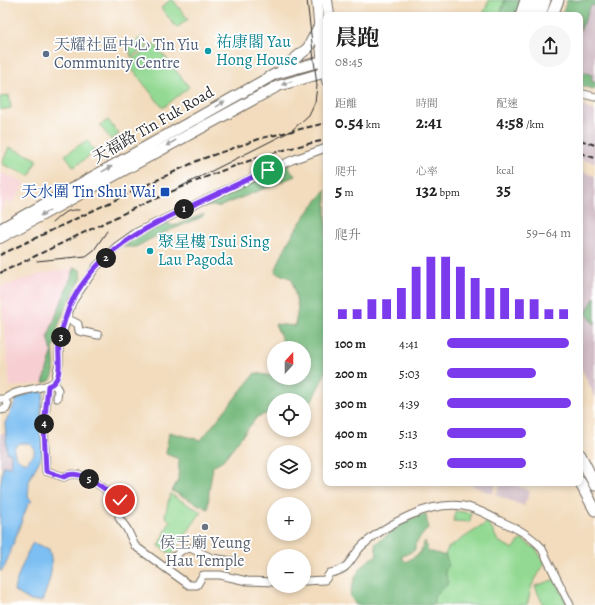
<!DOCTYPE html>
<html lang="zh-TW">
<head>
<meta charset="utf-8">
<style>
  body { margin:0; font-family:Alegreya,"Noto Serif TC",serif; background:#f6f6f6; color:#222; height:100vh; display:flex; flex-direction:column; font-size:15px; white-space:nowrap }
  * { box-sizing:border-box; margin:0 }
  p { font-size:13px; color:#767676 }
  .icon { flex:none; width:22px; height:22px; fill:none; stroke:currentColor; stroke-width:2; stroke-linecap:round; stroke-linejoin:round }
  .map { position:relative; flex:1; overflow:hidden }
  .details { position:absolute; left:323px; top:12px; width:260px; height:474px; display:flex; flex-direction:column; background:#fff; border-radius:8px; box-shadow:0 2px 6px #0003 }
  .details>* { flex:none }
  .needle { width:26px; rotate:21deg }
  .buttons { position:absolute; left:267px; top:341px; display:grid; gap:8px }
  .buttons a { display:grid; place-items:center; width:44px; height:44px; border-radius:50%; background:#fff; box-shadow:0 2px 6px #0003; font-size:20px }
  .pin { position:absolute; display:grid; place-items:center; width:34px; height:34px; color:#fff; margin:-17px; border:2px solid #fff; border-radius:50%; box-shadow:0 1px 4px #0007 }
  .km { position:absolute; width:20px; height:20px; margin:-10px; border-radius:50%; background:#222; color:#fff; font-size:11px; line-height:20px; text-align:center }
  .round { display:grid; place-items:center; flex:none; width:42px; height:42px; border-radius:21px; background:#f6f6f6 }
  .headline { display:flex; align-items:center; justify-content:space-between; height:68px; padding:0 12px }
  h1 { font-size:22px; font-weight:700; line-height:30px }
  .figures { display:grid; grid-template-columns:repeat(3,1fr); gap:6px; height:68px; padding:4px 12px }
  .figures div { display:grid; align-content:center }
  .figures b { font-size:17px; font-weight:700 }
  .figures small { font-size:11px; font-weight:400 }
  .figures p { font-size:11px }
  .chart { height:112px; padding:8px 12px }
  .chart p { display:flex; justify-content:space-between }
  .chart svg { width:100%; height:72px; margin-top:4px; stroke:#7c3aed; stroke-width:6 }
  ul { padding:0 12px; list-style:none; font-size:13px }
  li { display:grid; grid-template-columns:64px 48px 1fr; align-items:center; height:30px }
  li i { height:10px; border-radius:5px; background:#7c3aed }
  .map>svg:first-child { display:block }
  .built { fill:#f7cfd2 }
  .industrial { fill:#d2bdc6 }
  .green { fill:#93d993; stroke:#5f825f }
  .forest { fill:#76b97d; stroke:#507254 }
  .water { fill:#7dbff2; stroke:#54758e; fill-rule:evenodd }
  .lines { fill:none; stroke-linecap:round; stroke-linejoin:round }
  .minor-casing { stroke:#71695e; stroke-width:9 }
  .secondary-casing { stroke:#71695e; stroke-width:12 }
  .primary-casing { stroke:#71695e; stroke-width:13 }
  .minor { stroke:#fff; stroke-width:7 }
  .secondary { stroke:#fff; stroke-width:10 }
  .primary { stroke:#fff; stroke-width:11 }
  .tram { stroke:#2b2b2b; stroke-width:1 }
  .rail { stroke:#2b2b2b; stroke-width:2; stroke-dasharray:6 3; stroke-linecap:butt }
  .oneway { fill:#a0a0a0 }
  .route-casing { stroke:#fff; stroke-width:8 }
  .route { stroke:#7c3aed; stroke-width:5 }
  .culture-dot { fill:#0f9aa8; stroke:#fff; stroke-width:1.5 }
  .service-dot { fill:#5c6f8a; stroke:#fff; stroke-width:1.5 }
  .transit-dot { fill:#1a4fb4; stroke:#fff; stroke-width:1.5 }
  .worship-dot { fill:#6b7280; stroke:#fff; stroke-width:1.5 }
  .labels { text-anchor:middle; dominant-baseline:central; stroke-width:3.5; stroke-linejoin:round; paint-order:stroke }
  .culture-label { font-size:16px; fill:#0d838f; stroke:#fff; text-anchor:start }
  .service-label { font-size:16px; fill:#4e5e75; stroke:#fff; text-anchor:start }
  .street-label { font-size:16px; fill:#2b2b2b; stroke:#fff }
  .transit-label { font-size:16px; fill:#164399; stroke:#fff; text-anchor:end }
  .worship-label { font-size:16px; fill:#5b616d; stroke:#fff }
</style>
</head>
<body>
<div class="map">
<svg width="595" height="605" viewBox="0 0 595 605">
  <rect width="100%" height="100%" fill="#fff"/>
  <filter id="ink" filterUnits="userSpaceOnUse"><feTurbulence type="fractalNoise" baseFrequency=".025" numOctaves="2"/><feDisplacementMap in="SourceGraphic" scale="8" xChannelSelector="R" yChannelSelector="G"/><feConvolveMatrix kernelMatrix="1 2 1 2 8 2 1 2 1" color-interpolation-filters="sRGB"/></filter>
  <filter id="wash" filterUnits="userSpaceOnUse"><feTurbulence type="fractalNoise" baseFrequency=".012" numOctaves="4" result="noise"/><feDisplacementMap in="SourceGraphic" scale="16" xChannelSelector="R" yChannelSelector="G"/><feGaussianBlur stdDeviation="0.9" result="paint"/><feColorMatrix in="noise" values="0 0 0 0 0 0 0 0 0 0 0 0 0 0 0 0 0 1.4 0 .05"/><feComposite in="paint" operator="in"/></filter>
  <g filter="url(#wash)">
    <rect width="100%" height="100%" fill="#f2dcbd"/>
    <path class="built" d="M0,172L26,183L12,204L6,201L0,215Z
      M75,267L48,336L52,353L43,383L10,387L0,287L36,275Z"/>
    <path class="industrial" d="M591,5L595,6V82L580,71V31Z
      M580,106L595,111V163L580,159Z
      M580,171L595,176V398L580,365Z
      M5,433L7,452L11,453V467L0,466V434Z
      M467,483H496L492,494Z
      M501,483H511L530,491L524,506L496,495Z"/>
    <path class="green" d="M170,0H173L188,19L177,28L161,8Z
      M489,0H505L500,15H483Z
      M142,37L148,45L131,57L129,46Z
      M154,43L189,87L163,108L127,63Z
      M9,95L11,108L0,110V97Z
      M108,120L119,134L111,140L100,125Z
      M87,140L95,152L74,167L65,155Z
      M9,147L37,159L30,176L2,164Z
      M170,494L201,512L172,555L159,546L170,521L165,516Z
      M455,511L471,513L470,522L454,521Z
      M488,522L498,541L513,549L521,539L536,549L545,563L532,585L527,605H421L448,548Z
      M556,579L567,605H543L535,586Z"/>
    <path class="forest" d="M505,0H523L518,15H500Z
      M567,0H595V6L591,5L580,31V15H562Z
      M580,71L592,75L591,81L595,82V90L580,85Z
      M287,165L295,176L221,206L199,207Z
      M326,190V372L312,400L304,402V400H274V411L257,417L223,460L213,466L209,492L208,509L172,491L178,480L179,459L166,454L169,432L201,440L255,373L294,380V378H304V348H286L275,324L295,326L298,308L292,279L275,272C287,238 303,217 326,190Z
      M204,214L202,217L156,236L136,247H123L135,238L166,222L173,226Z
      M75,267L80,270L82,277C70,298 57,320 54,345C52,356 58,373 50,381L43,383L52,353L48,336Z
      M595,297V325L586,313Z
      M426,514L428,528L415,544V550L401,557L406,562L420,553L425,541L428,551L446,556L448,565L445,572L449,583L435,595L433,605H356L350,596C353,578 360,564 377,555L375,544L409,519Z"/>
    <path class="water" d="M35,391H40L44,393C38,412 43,428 43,447C43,458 36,466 31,476C28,481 29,491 28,497L32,501L28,504L5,566L0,572V488L3,466L11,467V453H7L5,423L17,399ZM20,443H29L34,448V454L26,463C18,460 14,457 14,448Z
      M33,543L49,549C55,568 49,583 42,601H31L14,591C14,585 29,547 33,543Z"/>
  </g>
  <g filter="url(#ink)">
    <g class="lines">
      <defs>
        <path id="minor" d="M324,72L326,82
          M580,93L595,97
          M66,318L78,324L79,331L98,335
          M54,383L58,390L57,398
          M48,386L44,428L46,471L64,477C80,466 106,491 120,500L119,518L127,529L135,546L189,585H197L203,575H220L247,581L274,582
          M0,399H5L8,404L6,409L0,410
          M5,399C19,387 48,390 55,381L59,363V344L72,302L96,267L116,247L137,232L217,194L292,160L326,148
          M167,568L173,558L182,550L190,548L212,558L239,562
          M304,581L325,580L330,573C351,570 350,557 363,545C388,523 430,501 463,506C477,508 488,515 500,521C516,528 529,534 541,547L570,605"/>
        <path id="secondary" d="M317,0L323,66
          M327,0L329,15
          M282,69L308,48L318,28
          M0,229L275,74L326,60
          M0,238L278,86L326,72"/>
        <path id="primary" d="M521,15L526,0
          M530,15L535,0
          M540,15L545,0
          M552,15L558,0
          M580,455L595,485
          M580,482L595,510"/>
      </defs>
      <use href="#minor" class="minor-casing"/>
      <use href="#secondary" class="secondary-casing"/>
      <use href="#primary" class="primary-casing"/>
      <use href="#minor" class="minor"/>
      <use href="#secondary" class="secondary"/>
      <use href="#primary" class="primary"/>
      <path class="tram" d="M176,189L291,131L309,115L315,102L317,86L307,0
        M52,223C61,215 66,209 79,210
        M37,261L86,256L94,250L107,231"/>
      <path class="rail" d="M580,140L595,145
        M580,153L595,158
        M0,255L199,160L262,138L326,123
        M0,273C46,251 91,229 137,207C199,179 259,153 326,140"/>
    </g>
    <defs><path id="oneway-solid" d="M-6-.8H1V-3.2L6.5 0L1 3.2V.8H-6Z"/></defs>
    <g class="oneway">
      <use href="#oneway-solid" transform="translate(287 83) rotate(161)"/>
      <use href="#oneway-solid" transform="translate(220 104) rotate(-31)"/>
      <use href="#oneway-solid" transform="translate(171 143) rotate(150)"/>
      <use href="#oneway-solid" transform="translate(107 169) rotate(-29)"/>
      <use href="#oneway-solid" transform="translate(45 213) rotate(150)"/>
    </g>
  </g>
  <g class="lines" filter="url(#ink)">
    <defs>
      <path id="route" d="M120,500C106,491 80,466 64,477L46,471L44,428L48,386C65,381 57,355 59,342C62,329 66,313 72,301C99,250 141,230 191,206C216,194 242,182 268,170"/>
    </defs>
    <use href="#route" class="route-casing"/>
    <use href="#route" class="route"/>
  </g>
  <g class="culture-dot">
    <circle cx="208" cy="51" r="4"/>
    <circle cx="150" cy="251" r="4"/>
  </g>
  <circle class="service-dot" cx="46" cy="54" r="4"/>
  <rect class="transit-dot" x="160" y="187" width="10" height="10" rx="2"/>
  <circle class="worship-dot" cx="205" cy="527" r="4"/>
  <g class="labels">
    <g class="culture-label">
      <text x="216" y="42">祐康閣 Yau<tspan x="216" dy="18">Hong House</tspan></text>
      <text x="158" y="242">聚星樓 Tsui Sing<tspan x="158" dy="18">Lau Pagoda</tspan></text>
    </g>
    <g class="service-label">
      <text x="54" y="45">天耀社區中心 Tin Yiu<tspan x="54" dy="18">Community Centre</tspan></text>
    </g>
    <g class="street-label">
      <text transform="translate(153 125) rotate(-30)">天福路 Tin Fuk Road</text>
    </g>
    <g class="transit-label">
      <text x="156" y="192">天水圍 Tin Shui Wai</text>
    </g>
    <g class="worship-label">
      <text x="205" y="543">侯王廟 Yeung<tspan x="205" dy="18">Hau Temple</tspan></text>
    </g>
  </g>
</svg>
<div class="buttons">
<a><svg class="needle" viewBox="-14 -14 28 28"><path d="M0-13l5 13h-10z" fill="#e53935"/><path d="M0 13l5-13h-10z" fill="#767676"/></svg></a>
<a><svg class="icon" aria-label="locate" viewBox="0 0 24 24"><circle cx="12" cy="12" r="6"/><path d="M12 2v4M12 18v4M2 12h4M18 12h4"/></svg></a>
<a><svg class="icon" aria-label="layers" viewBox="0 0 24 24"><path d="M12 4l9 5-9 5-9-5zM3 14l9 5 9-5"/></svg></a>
<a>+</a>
<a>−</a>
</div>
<div class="pin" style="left:268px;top:170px;background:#1e9e55"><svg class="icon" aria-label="arrive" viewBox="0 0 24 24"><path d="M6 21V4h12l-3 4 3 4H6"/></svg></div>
<div class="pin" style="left:120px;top:500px;background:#d93025"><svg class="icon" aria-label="check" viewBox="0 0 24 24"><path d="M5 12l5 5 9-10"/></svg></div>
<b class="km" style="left:184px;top:209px">1</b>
<b class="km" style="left:106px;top:258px">2</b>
<b class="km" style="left:61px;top:337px">3</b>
<b class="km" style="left:44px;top:424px">4</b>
<b class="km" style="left:89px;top:479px">5</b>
<section class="details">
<div class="headline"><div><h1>晨跑</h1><p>08:45</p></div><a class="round"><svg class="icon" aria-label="share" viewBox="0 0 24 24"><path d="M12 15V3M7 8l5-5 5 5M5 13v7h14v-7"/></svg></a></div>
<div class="figures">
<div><p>距離</p><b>0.54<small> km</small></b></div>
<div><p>時間</p><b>2:41</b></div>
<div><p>配速</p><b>4:58<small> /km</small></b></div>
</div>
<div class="figures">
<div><p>爬升</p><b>5<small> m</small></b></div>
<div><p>心率</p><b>132<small> bpm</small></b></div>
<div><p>kcal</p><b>35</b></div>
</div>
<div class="chart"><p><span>爬升</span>59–64 m</p>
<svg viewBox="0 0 160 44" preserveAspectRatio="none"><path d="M5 44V38M15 44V38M25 44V32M35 44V32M45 44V25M55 44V12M65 44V6M75 44V6M85 44V12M95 44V19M105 44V25M115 44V25M125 44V32M135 44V32M145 44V38M155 44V38"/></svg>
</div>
<ul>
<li><b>100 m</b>4:41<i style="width:98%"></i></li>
<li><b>200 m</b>5:03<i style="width:72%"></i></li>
<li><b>300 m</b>4:39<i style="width:100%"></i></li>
<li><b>400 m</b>5:13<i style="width:64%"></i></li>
<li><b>500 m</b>5:13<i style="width:64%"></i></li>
</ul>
</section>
</div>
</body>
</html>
